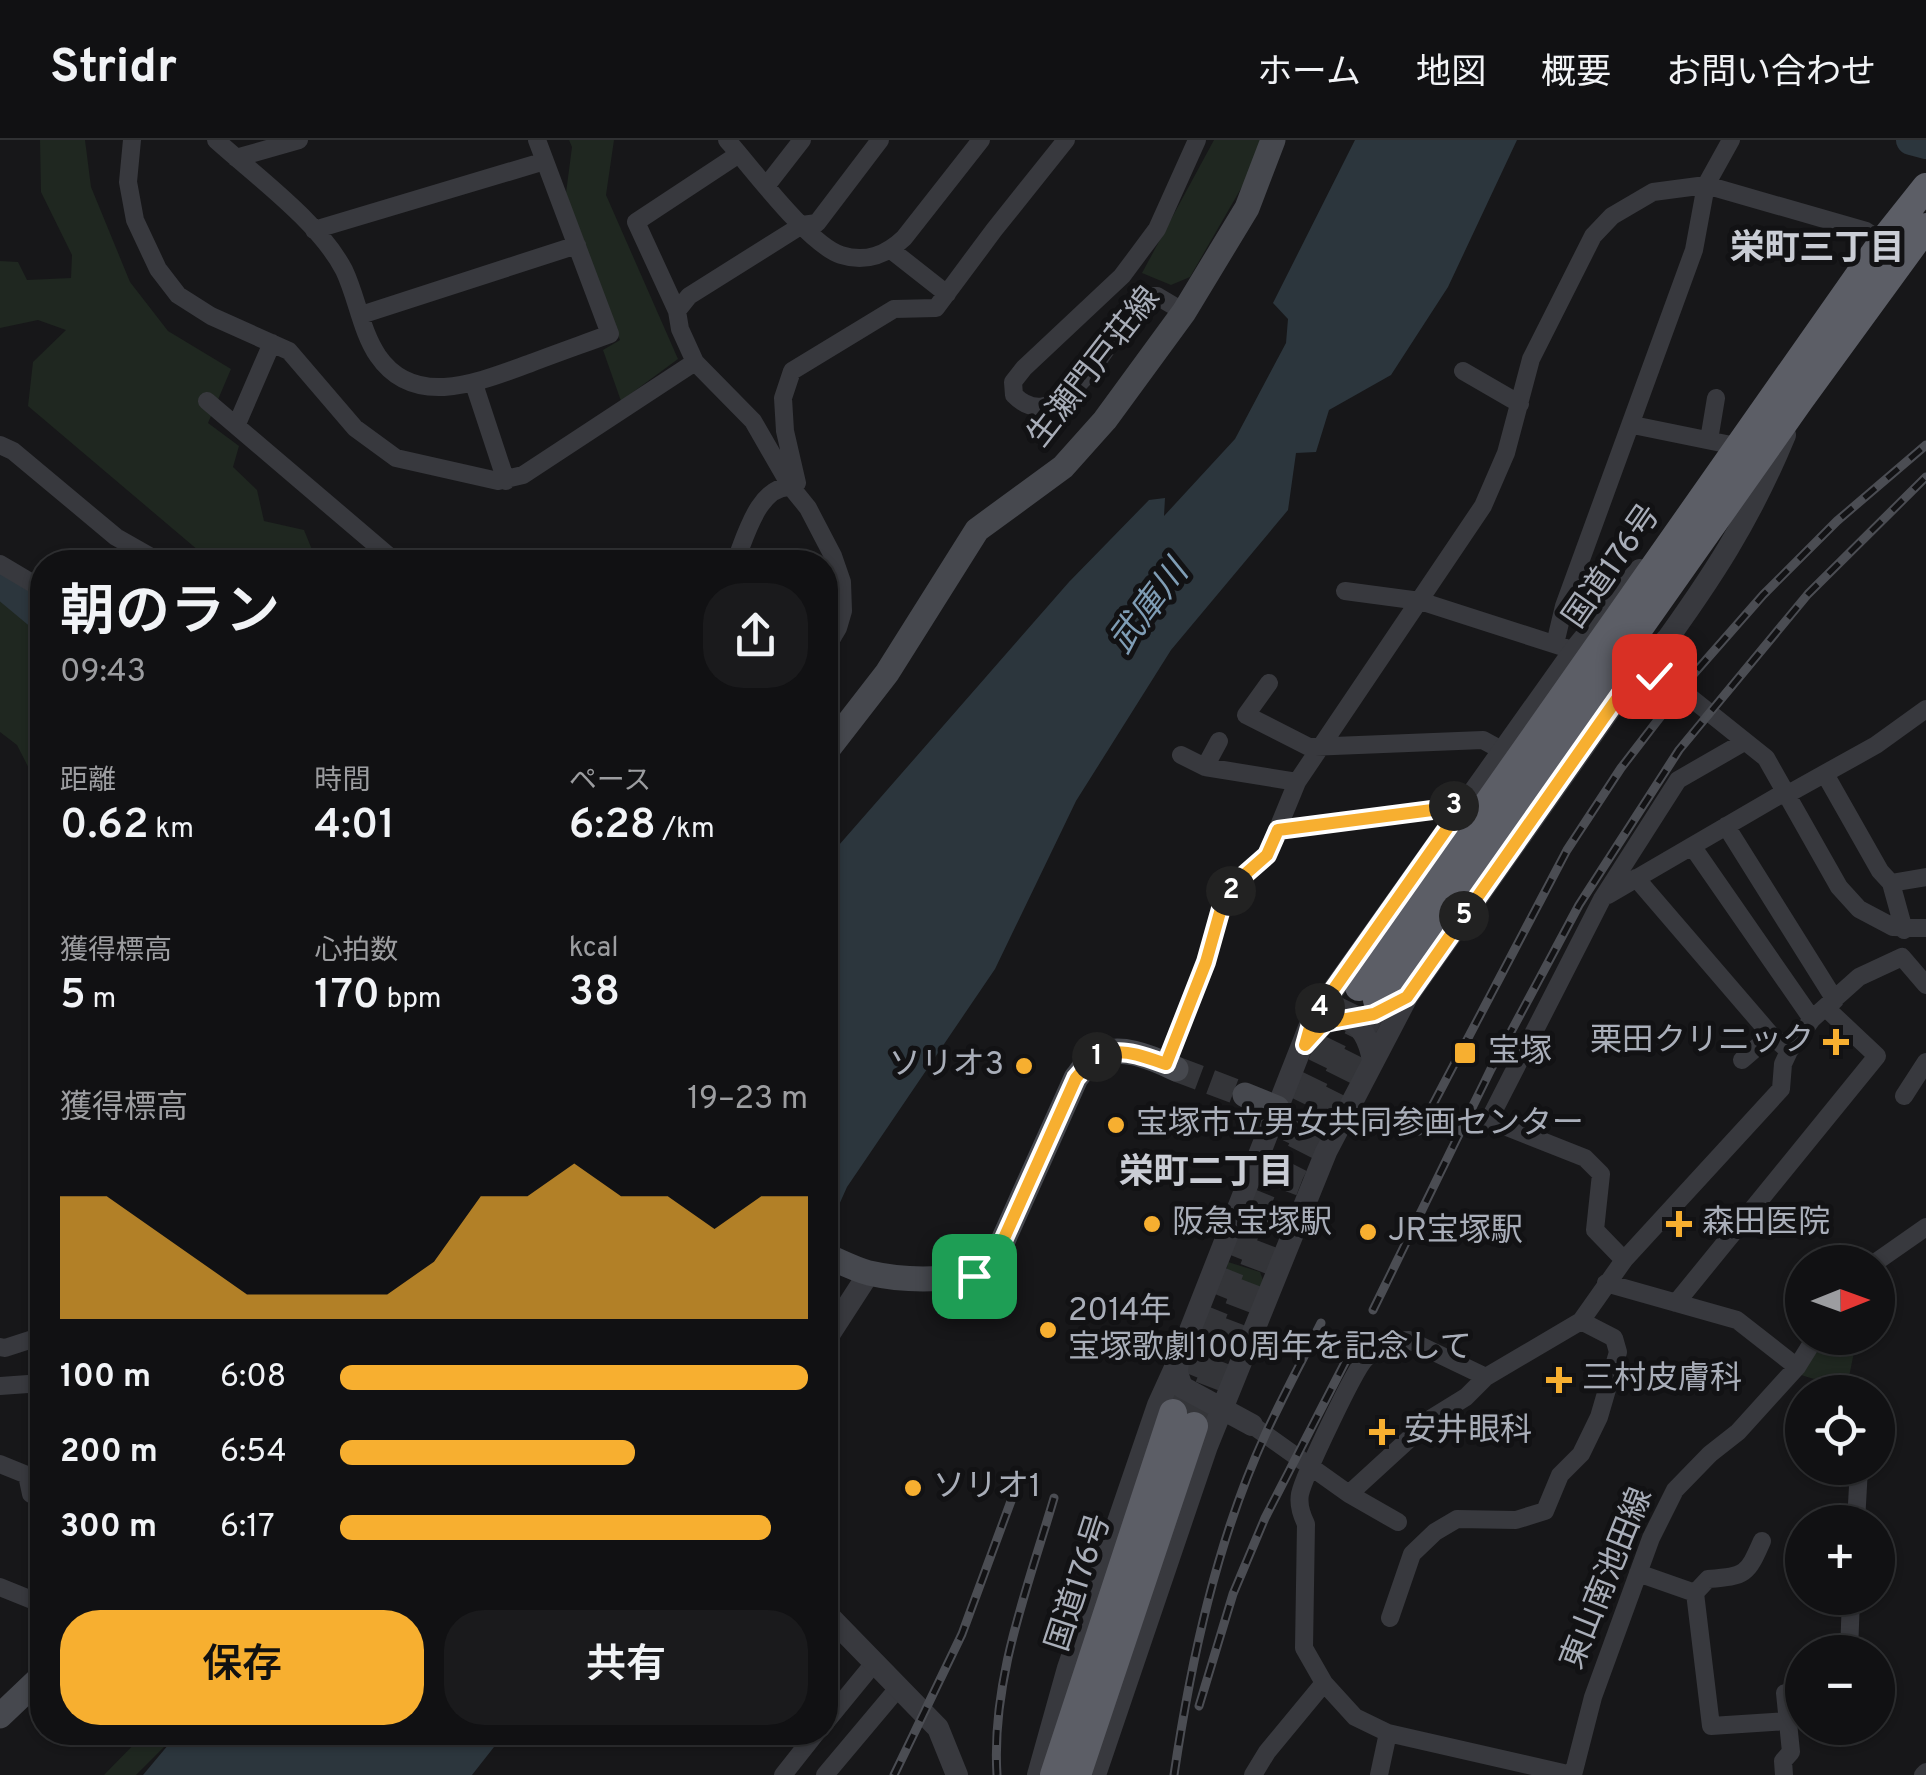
<!DOCTYPE html>
<html lang="ja">
<head>
<meta charset="utf-8">
<style>
  body { margin:0; font-family:Overpass,"Noto Sans JP",sans-serif; background:#1a1a1c; color:#f1f3f6; height:100vh; display:flex; flex-direction:column; font-size:38px; white-space:nowrap }
  * { box-sizing:border-box; margin:0 }
  p { font-size:32px; color:#9c9da0 }
  .icon { flex:none; width:55px; height:55px; fill:none; stroke:currentColor; stroke-width:2; stroke-linecap:round; stroke-linejoin:round }
  .map { position:relative; flex:1; overflow:hidden }
  .sheet { position:absolute; left:30px; top:410px; width:808px; height:1195px; display:flex; flex-direction:column; background:#111113; border-radius:40px; box-shadow:0 2px 8px #0004,0 0 0 2px #303133 }
  .sheet>* { flex:none }
  .needle { width:65px; rotate:89deg }
  .fabs { position:absolute; left:1785px; top:1105px; display:grid; gap:20px }
  .fabs a { display:grid; place-items:center; width:110px; height:110px; border-radius:50%; background:#111113; box-shadow:0 2px 8px #0004,0 0 0 2px #303133; font-size:50px }
  .pin { position:absolute; display:grid; place-items:center; width:85px; height:85px; color:#fff; margin:-42px; border-radius:20px; box-shadow:0 5px 15px #0006 }
  .km { position:absolute; width:50px; height:50px; margin:-25px; border-radius:50%; background:#222; color:#fff; font-size:28px; line-height:50px; text-align:center }
  .round { display:grid; place-items:center; flex:none; width:105px; height:105px; border-radius:40px; background:#1a1a1c }
  .summary { display:flex; align-items:center; justify-content:space-between; height:170px; padding:0 30px }
  h1 { font-size:55px; font-weight:600; line-height:75px }
  .figures { display:grid; grid-template-columns:repeat(3,1fr); gap:15px; height:170px; padding:10px 30px }
  .figures div { display:grid; align-content:center }
  .figures b { font-size:42px; font-weight:600 }
  .figures small { font-size:28px; font-weight:400 }
  .figures p { font-size:28px }
  .chart { height:280px; padding:20px 30px }
  .chart p { display:flex; justify-content:space-between }
  .chart svg { width:100%; height:180px; margin-top:10px; fill:#f7af30; opacity:.7 }
  .cta { display:flex; gap:20px; margin-top:auto; padding:20px 30px }
  .cta a { flex:1; height:115px; border-radius:40px; background:#f7af30; color:#111; font-size:40px; font-weight:600; line-height:115px; text-align:center }
  .cta a+a { background:#1a1a1c; color:#f1f3f6 }
  ul { padding:0 30px; list-style:none; font-size:32px }
  li { display:grid; grid-template-columns:160px 120px 1fr; align-items:center; height:75px }
  li i { height:25px; border-radius:12px; background:#f7af30 }
  header { display:flex; align-items:center; gap:60px; box-sizing:border-box; height:140px; padding:0 50px; background:#111113; border-bottom:2px solid #303133 }
  header strong { font-size:48px }
  nav { display:flex; gap:55px; margin-inline-start:auto; font-size:35px }
  .map>svg:first-child { display:block }
  .green { fill:#1f2720 }
  .water { fill:#2c363d }
  .lines { fill:none; stroke-linecap:round; stroke-linejoin:round }
  .river { stroke:#2c363d; stroke-width:30 }
  .secondary-tunnel { stroke:#343539; stroke-width:25; stroke-dasharray:25 12; stroke-linecap:butt }
  .trunk-tunnel { stroke:#343539; stroke-width:28; stroke-dasharray:28 14; stroke-linecap:butt }
  .minor { stroke:#38393e; stroke-width:18 }
  .tertiary { stroke:#38393e; stroke-width:22 }
  .secondary { stroke:#46484e; stroke-width:25 }
  .trunk { stroke:#5c5e66; stroke-width:28 }
  .rail-casing { stroke:#4b4d53; stroke-width:9 }
  .rail { stroke:#121214; stroke-width:5; stroke-dasharray:15; stroke-linecap:butt }
  .route-casing { stroke:#fff; stroke-width:20 }
  .route { stroke:#f7af30; stroke-width:12 }
  .poi-dot { fill:#f7af30; stroke:#121214; stroke-width:4 }
  .labels { text-anchor:middle; dominant-baseline:central; stroke-width:10; stroke-linejoin:round; paint-order:stroke }
  .street-label { font-size:32px; fill:#a9aeb9; stroke:#121214 }
  .poi-label { font-size:32px; fill:#a9aeb9; stroke:#121214; text-anchor:start }
  .neighbourhood-label { font-size:35px; font-weight:bold; fill:#cacdd5; stroke:#121214 }
  .water-label { font-size:35px; font-style:italic; fill:#7f9db5; stroke:#121214 }
</style>
</head>
<body>
<header>
<strong>Stridr</strong>
<nav><a>ホーム</a><a>地図</a><a>概要</a><a>お問い合わせ</a></nav>
</header>
<div class="map">
<svg width="1926" height="1635" viewBox="0 0 1926 1635">
  <rect width="100%" height="100%" fill="#171719"/>
  <path class="green" d="M40,0H85L91,47L130,142L168,191L231,229L208,283L239,306L233,327L257,350L264,381L304,390L317,422H212L28,266L33,222L66,190L38,180L0,188V121L18,122L27,140L71,138L72,115L41,52Z
    M569,0H614L606,55L678,219L621,261L603,210L620,200L566,53L572,7Z
    M1214,0H1260L1251,31L1190,137L1171,145L1142,133Z
    M0,454L42,491V654L17,605L0,592Z
    M1228,1122L1260,1132L1263,1140L1260,1147L1239,1146L1226,1134Z
    M1821,1198L1856,1202L1849,1237C1833,1245 1815,1240 1799,1234Z
    M145,1593H178L136,1635H104Z"/>
  <path class="water" d="M1355,0H1517L1448,147L1391,235L1329,270L1316,312L1296,313L1288,370L1171,510L1076,661L995,829L847,1047L825,1096V721L1069,442L1149,360L1165,358L1164,376L1235,299L1286,203L1288,179L1273,163Z
    M179,1592H505V1593L472,1635H143Z"/>
  <g class="lines">
    <path class="river" d="M1911,0L1926,4
      M0,442L42,477"/>
    <path class="secondary-tunnel" d="M1176,929L1245,955"/>
    <path class="trunk-tunnel" d="M1173,1273L1271,1028L1359,847
      M1194,1286L1290,1033L1377,860"/>
    <path class="minor" d="M132,0L128,42L135,80L158,129L178,155L211,176L289,211L355,288L396,318L498,341L523,335L695,222
      M216,0C257,37 319,82 344,130C357,157 361,191 378,216C415,270 481,241 531,223C557,213 583,204 610,194L537,0
      M727,0C752,28 808,104 841,115C866,123 886,115 904,98L981,0
      M739,14L636,82L677,171L680,189L695,222L753,281L791,347L808,368L833,416L842,442L843,471L838,488L825,510
      M236,18L299,0
      M767,45L802,0
      M314,90L545,21
      M891,110L947,154
      M677,171L689,156L802,85L817,83L880,0
      M1184,172L1157,156H1143C1117,185 1062,304 1014,255L1013,242L1024,228L1122,136L1157,89L1197,0
      M361,175L577,105
      M1463,231L1520,264
      M474,244L506,341
      M207,261L396,422
      M237,284L272,203
      M1633,285L1741,307
      M1709,300L1716,258
      M0,305L13,311L116,397L160,422
      M797,343L785,291L783,258L792,231L894,169L936,168L994,90L1066,0
      M735,422C745,399 758,345 791,347
      M0,424L42,449
      M1345,451L1420,461L1566,508
      M1555,504L1564,466L1694,110L1706,45L1731,0
      M1666,538L1766,618L1839,747L1859,769L1893,787L1926,788
      M1269,543L1246,575L1309,607L1483,600L1503,611
      M1181,615L1205,627L1297,642
      M1205,627L1219,601
      M1825,634L1880,731L1891,743L1904,790
      M1726,686L1835,860
      M1278,690L1463,666
      M1692,706L1812,879
      M1636,738L1771,895L1789,911
      M1891,743L1926,737
      M1608,755L1778,656L1788,654L1876,605L1926,569
      M1742,920L1771,895
      M1166,924L1206,822L1222,765L1235,744L1267,715L1297,642L1483,366L1506,313L1531,219L1593,96L1612,76L1653,52L1706,45L1866,91L1891,107
      M1904,956L1926,922
      M1624,1120L1781,949L1783,924L1789,911L1812,879L1859,837L1902,817L1926,845
      M1876,1122L1926,1087
      M1606,1143L1737,1180L1797,1227
      M1676,1163L1877,916L1827,869
      M0,1207L5,1208L42,1196
      M0,1246L42,1243
      M1252,1285L1349,1354L1432,1278L1466,1257L1486,1237
      M0,1324L27,1335L31,1354L42,1358
      M1349,1354L1398,1382
      M1856,1382L1859,1328
      M1638,1433L1695,1453L1711,1586L1787,1581
      M0,1447L42,1464
      M1695,1453L1708,1439C1746,1436 1747,1435 1762,1401
      M1390,1478L1412,1414L1435,1392L1457,1379L1516,1380L1545,1371L1560,1335L1581,1314L1599,1277L1618,1212L1614,1198L1581,1181
      M1849,1512L1851,1458
      M825,1583L875,1522
      M783,1635L817,1592
      M825,1635L899,1547
      M1253,1635L1267,1612L1324,1543
      M1379,1635L1388,1593
      M1572,1635L1388,1593L1355,1577L1324,1543L1304,1508L1306,1384C1301,1374 1298,1365 1300,1354C1304,1336 1355,1228 1366,1218C1377,1208 1394,1200 1409,1200L1486,1237L1581,1181L1624,1120L1595,1090L1601,1034L1585,1018L1489,980L1602,759L1678,640L1744,602
      M1573,1635L1593,1557L1651,1398L1675,1350L1710,1314L1738,1292L1797,1227L1815,1198
      M1784,1635L1783,1621L1791,1612L1785,1553L1802,1550
      M1923,1635L1926,1632"/>
    <path class="tertiary" d="M1658,512C1711,439 1750,380 1785,295
      M1308,901C1336,862 1366,877 1373,921
      M825,1201L869,1133
      M1178,1221L1177,1233L1182,1247L1252,1285
      M825,1472L938,1588L957,1635
      M1038,1635L1068,1528L1158,1265L1178,1221L1312,880L1574,511L1640,430
      M1095,1635L1207,1306L1326,1012L1407,857L1626,547L1638,540L1666,538V500"/>
    <path class="secondary" d="M825,613L887,533L977,390L1063,327L1105,280L1184,172L1247,68L1273,0
      M1245,955L1277,968
      M825,1115C839,1121 854,1129 869,1133C904,1141 961,1143 992,1125L1076,938C1081,932 1086,924 1091,919C1116,901 1153,918 1176,929
      M0,1576L42,1536"/>
    <path class="trunk" d="M1359,847L1883,101L1926,47
      M1377,860L1800,260L1926,87
      M1054,1635L1173,1273
      M1077,1635L1194,1286"/>
    <defs>
      <path id="rail" d="M1419,991L1567,710L1621,628L1691,537L1763,455L1837,381L1926,305
        M1373,1170L1491,929L1579,765L1679,610L1808,454L1926,337
        M1199,1566L1233,1454L1265,1378L1356,1201
        M894,1635L962,1494L1018,1342
        M997,1635C991,1540 1028,1447 1054,1358
        M1174,1635C1191,1520 1217,1400 1266,1293C1283,1256 1303,1219 1321,1183"/>
    </defs>
    <use href="#rail" class="rail-casing"/>
    <use href="#rail" class="rail"/>
  </g>
  <g class="lines">
    <defs>
      <path id="route" d="M974,1136L992,1125L1076,938C1106,902 1125,910 1166,924L1206,822L1222,765L1234,744L1267,715L1278,690L1463,666L1312,880L1305,905L1325,883L1374,874L1407,857L1626,546L1638,540L1654,536"/>
    </defs>
    <use href="#route" class="route-casing"/>
    <use href="#route" class="route"/>
  </g>
  <g class="poi-dot">
    <path d="M1831 887h10v10h10v10h-10v10h-10v-10h-10v-10h10z"/>
    <rect x="1453" y="901" width="24" height="24" rx="5"/>
    <circle cx="1024" cy="926" r="10"/>
    <circle cx="1116" cy="985" r="10"/>
    <circle cx="1152" cy="1084" r="10"/>
    <path d="M1674 1069h10v10h10v10h-10v10h-10v-10h-10v-10h10z"/>
    <circle cx="1368" cy="1092" r="10"/>
    <circle cx="1048" cy="1190" r="10"/>
    <path d="M1554 1225h10v10h10v10h-10v10h-10v-10h-10v-10h10z"/>
    <path d="M1377 1277h10v10h10v10h-10v10h-10v-10h-10v-10h10z"/>
    <circle cx="913" cy="1348" r="10"/>
  </g>
  <g class="labels">
    <g class="street-label">
      <text transform="translate(1095 228) rotate(-52)">生瀬門戸荘線</text>
      <text transform="translate(1613 427) rotate(-55)">国道176号</text>
      <text transform="translate(1608 1439) rotate(-68)">東山南池田線</text>
      <text transform="translate(1080 1443) rotate(-72)">国道176号</text>
    </g>
    <g class="poi-label">
      <text x="1814" y="902" text-anchor="end">栗田クリニック</text>
      <text x="1488" y="913">宝塚</text>
      <text x="1004" y="926" text-anchor="end">ソリオ3</text>
      <text x="1136" y="985">宝塚市立男女共同参画センター</text>
      <text x="1172" y="1084">阪急宝塚駅</text>
      <text x="1702" y="1084">森田医院</text>
      <text x="1388" y="1092">JR宝塚駅</text>
      <text x="1068" y="1172">2014年<tspan x="1068" dy="37">宝塚歌劇100周年を記念して</tspan></text>
      <text x="1582" y="1240">三村皮膚科</text>
      <text x="1404" y="1292">安井眼科</text>
      <text x="933" y="1348">ソリオ1</text>
    </g>
    <g class="neighbourhood-label">
      <text x="1817" y="110">栄町三丁目</text>
      <text x="1206" y="1034">栄町二丁目</text>
    </g>
    <g class="water-label">
      <text transform="translate(1150 468) rotate(-53)">武庫川</text>
    </g>
  </g>
</svg>
<div class="fabs">
<a><svg class="needle" viewBox="-14 -14 28 28"><path d="M0-13l5 13h-10z" fill="#e53935"/><path d="M0 13l5-13h-10z" fill="#9c9da0"/></svg></a>
<a><svg class="icon" aria-label="locate" viewBox="0 0 24 24"><circle cx="12" cy="12" r="6"/><path d="M12 2v4M12 18v4M2 12h4M18 12h4"/></svg></a>
<a>+</a>
<a>−</a>
</div>
<div class="pin" style="left:974px;top:1136px;background:#1e9e55"><svg class="icon" aria-label="arrive" viewBox="0 0 24 24"><path d="M6 21V4h12l-3 4 3 4H6"/></svg></div>
<div class="pin" style="left:1654px;top:536px;background:#d93025"><svg class="icon" aria-label="check" viewBox="0 0 24 24"><path d="M5 12l5 5 9-10"/></svg></div>
<b class="km" style="left:1097px;top:917px">1</b>
<b class="km" style="left:1231px;top:751px">2</b>
<b class="km" style="left:1454px;top:666px">3</b>
<b class="km" style="left:1320px;top:868px">4</b>
<b class="km" style="left:1464px;top:776px">5</b>
<section class="sheet">
<div class="summary"><div><h1>朝のラン</h1><p>09:43</p></div><a class="round"><svg class="icon" aria-label="share" viewBox="0 0 24 24"><path d="M12 15V3M7 8l5-5 5 5M5 13v7h14v-7"/></svg></a></div>
<div class="figures">
<div><p>距離</p><b>0.62<small> km</small></b></div>
<div><p>時間</p><b>4:01</b></div>
<div><p>ペース</p><b>6:28<small> /km</small></b></div>
</div>
<div class="figures">
<div><p>獲得標高</p><b>5<small> m</small></b></div>
<div><p>心拍数</p><b>170<small> bpm</small></b></div>
<div><p>kcal</p><b>38</b></div>
</div>
<div class="chart"><p><span>獲得標高</span>19–23 m</p>
<svg viewBox="0 0 160 44" preserveAspectRatio="none"><path d="M0 44V14L10 14L20 22L30 30L40 38L50 38L60 38L70 38L80 30L90 14L100 14L110 6L120 14L130 14L140 22L150 14L160 14V44z"/></svg>
</div>
<ul>
<li><b>100 m</b>6:08<i style="width:100%"></i></li>
<li><b>200 m</b>6:54<i style="width:63%"></i></li>
<li><b>300 m</b>6:17<i style="width:92%"></i></li>
</ul>
<div class="cta"><a>保存</a><a>共有</a></div>
</section>
</div>
</body>
</html>
